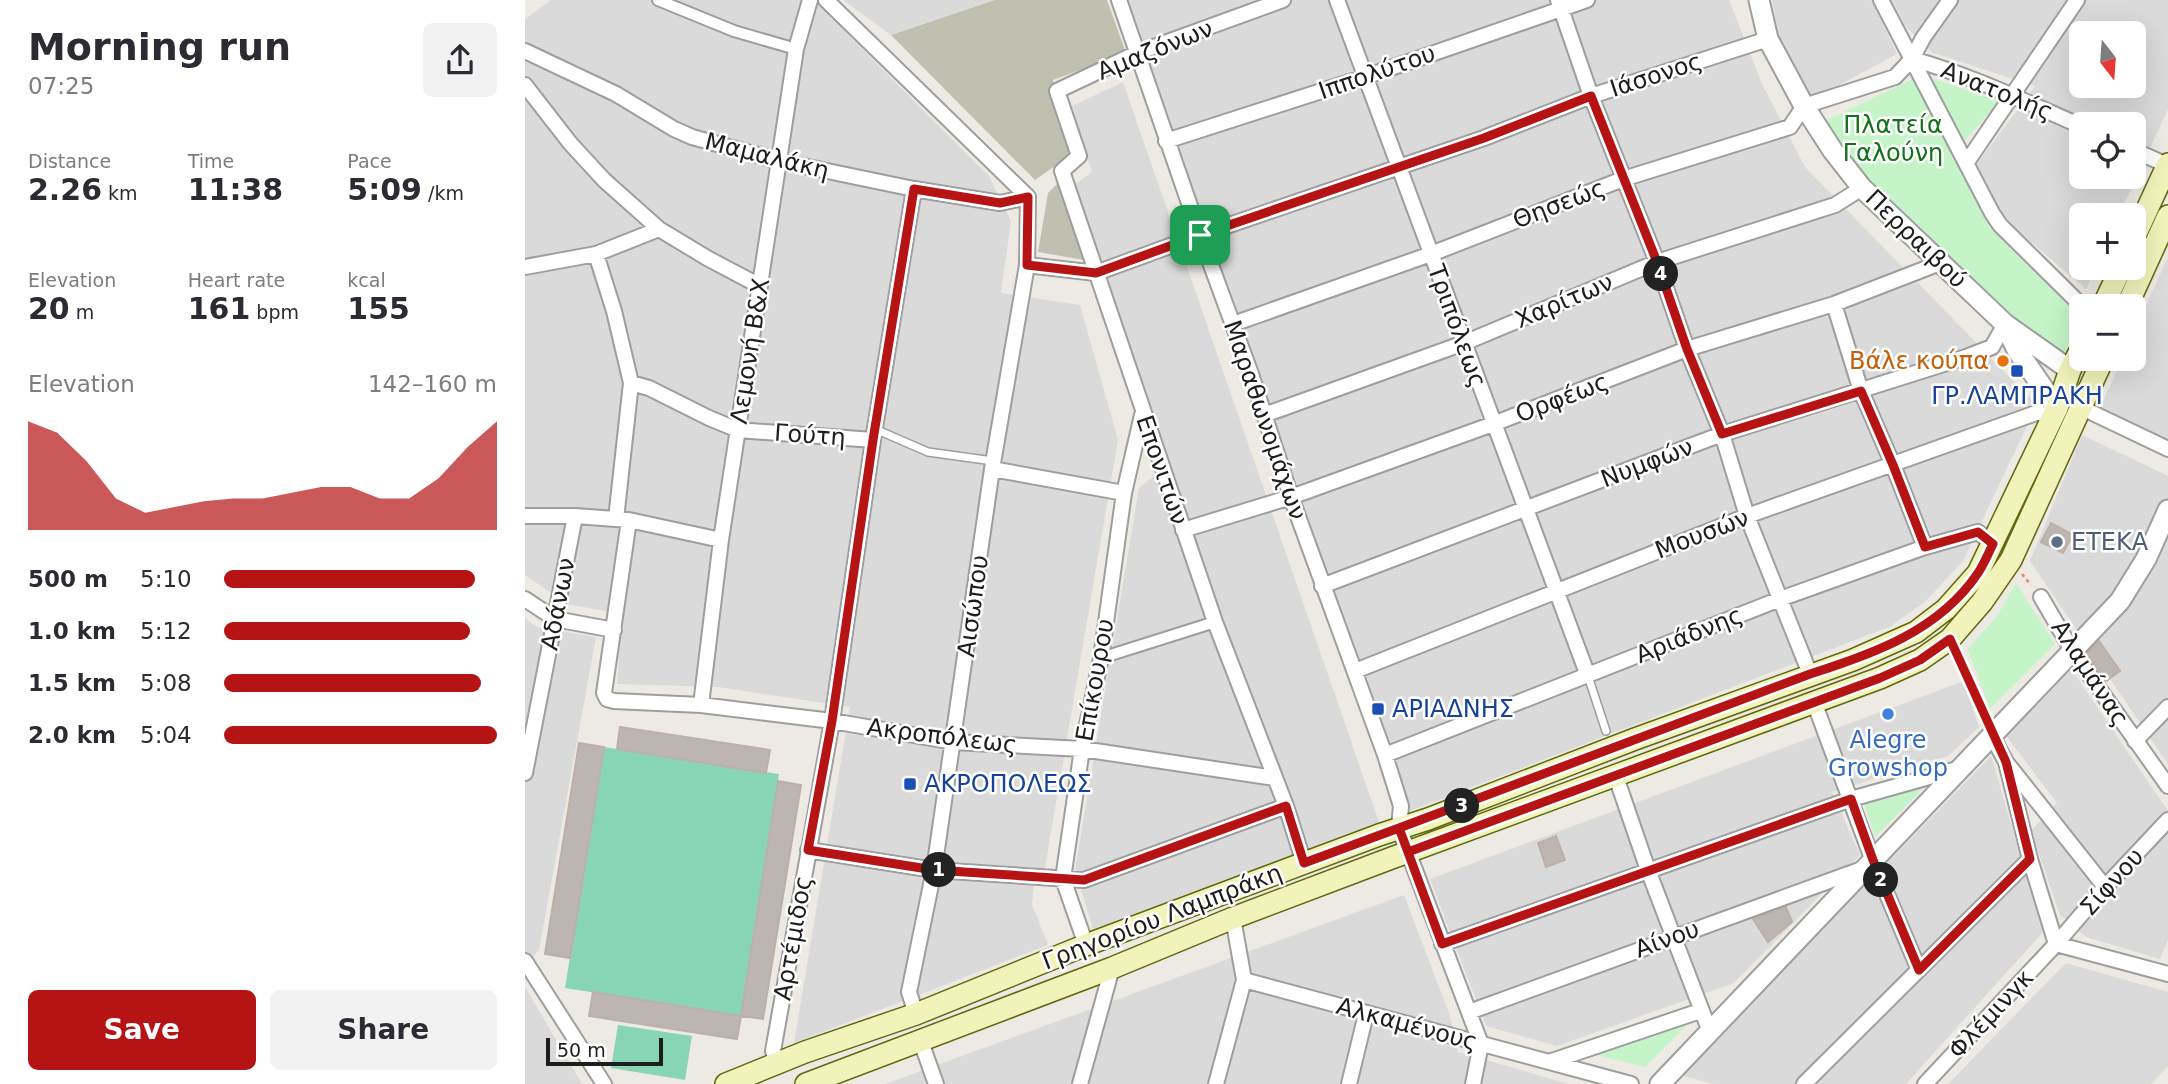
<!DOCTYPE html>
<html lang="en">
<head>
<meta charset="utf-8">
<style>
  body { margin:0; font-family:"DejaVu Sans",sans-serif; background:#f2f2f3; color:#2b2b33; height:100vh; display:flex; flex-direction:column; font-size:26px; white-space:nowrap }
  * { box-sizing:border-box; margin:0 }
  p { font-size:23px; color:#7c7c81 }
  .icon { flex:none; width:38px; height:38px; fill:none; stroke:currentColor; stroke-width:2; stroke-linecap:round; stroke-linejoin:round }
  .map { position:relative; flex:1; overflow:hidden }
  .details { display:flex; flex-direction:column; background:#fff; width:525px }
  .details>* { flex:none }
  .needle { width:46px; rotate:163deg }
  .controls { position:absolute; left:1544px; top:21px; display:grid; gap:14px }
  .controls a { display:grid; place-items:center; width:77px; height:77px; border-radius:10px; background:#fff; box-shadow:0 7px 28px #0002; font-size:35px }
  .scale { position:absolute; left:21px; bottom:18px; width:117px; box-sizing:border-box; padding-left:7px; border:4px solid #1d1d1d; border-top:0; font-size:19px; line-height:24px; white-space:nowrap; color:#1d1d1d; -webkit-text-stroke:5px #fff; paint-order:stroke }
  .pin { position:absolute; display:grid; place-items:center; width:60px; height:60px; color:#fff; margin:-30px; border-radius:14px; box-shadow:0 4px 10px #0006 }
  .km { position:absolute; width:35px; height:35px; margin:-18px; border-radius:50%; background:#222; color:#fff; font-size:19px; line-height:35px; text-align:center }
  .round { display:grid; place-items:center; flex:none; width:74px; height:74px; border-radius:10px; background:#f2f2f3 }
  .summary { display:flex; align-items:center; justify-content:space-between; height:119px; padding:0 28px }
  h1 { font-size:38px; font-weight:700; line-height:52px }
  .figures { display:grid; grid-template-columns:repeat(3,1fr); gap:10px; height:119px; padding:7px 28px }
  .figures div { display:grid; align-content:center }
  .figures b { font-size:30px; font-weight:700 }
  .figures small { font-size:19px; font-weight:400 }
  .figures p { font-size:19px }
  .chart { height:196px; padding:14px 28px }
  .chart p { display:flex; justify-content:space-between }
  .chart svg { width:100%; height:126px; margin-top:7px; fill:#b61315; opacity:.7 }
  .cta { display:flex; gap:14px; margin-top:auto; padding:14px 28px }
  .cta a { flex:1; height:80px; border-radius:10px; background:#b61315; color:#fff; font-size:28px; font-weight:700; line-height:80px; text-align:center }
  .cta a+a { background:#f2f2f3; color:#2b2b33 }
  ul { padding:0 28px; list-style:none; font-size:23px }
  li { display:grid; grid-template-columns:112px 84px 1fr; align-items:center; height:52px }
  li i { height:18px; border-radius:9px; background:#b61315 }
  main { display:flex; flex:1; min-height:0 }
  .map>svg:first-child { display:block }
  .residential { fill:#dbdada; fill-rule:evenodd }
  .construction { fill:#c0c0b0 }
  .park { fill:#c4f4c7 }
  .pitch { fill:#88d5b6 }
  .building { fill:#bdb5b0; stroke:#bdb0a7; stroke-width:2 }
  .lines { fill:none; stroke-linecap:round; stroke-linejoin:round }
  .service-casing { stroke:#9e9e9e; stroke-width:10 }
  .pedestrian-casing { stroke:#9e9e9e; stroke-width:14 }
  .minor-casing { stroke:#9e9e9e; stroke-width:18 }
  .tertiary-casing { stroke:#9e9e9e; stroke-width:23 }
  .secondary-casing { stroke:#60680f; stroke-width:24 }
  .path { stroke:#ec8075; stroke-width:2.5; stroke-dasharray:3.5 3.5; stroke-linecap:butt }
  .service { stroke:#fff; stroke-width:7 }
  .pedestrian { stroke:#fff; stroke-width:10 }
  .minor { stroke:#fff; stroke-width:14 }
  .tertiary { stroke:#fff; stroke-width:19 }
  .secondary { stroke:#f1f3bb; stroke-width:21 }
  .route-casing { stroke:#fff; stroke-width:14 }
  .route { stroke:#b61315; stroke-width:9 }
  .food-dot { fill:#e8710a; stroke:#fff; stroke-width:2.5 }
  .transit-dot { fill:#1a4fb4; stroke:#fff; stroke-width:2.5 }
  .service-dot { fill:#5c6f8a; stroke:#fff; stroke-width:2.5 }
  .shop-dot { fill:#3f7fe0; stroke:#fff; stroke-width:2.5 }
  .labels { text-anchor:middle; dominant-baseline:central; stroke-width:5; stroke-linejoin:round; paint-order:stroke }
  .street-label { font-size:24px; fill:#1d1d1d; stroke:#fff }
  .park-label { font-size:24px; fill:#15701c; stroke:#fff }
  .food-label { font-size:24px; fill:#c56008; stroke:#fff; text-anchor:end }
  .transit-label { font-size:24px; fill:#164399; stroke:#fff; text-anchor:start }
  .service-label { font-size:24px; fill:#4e5e75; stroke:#fff; text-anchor:start }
  .shop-label { font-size:24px; fill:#366cbe; stroke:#fff }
</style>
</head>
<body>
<main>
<section class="details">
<div class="summary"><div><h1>Morning run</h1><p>07:25</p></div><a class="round"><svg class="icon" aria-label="share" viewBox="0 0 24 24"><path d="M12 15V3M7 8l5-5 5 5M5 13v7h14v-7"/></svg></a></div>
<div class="figures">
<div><p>Distance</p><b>2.26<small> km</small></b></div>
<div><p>Time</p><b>11:38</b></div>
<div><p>Pace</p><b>5:09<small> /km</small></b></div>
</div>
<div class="figures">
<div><p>Elevation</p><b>20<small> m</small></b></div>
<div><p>Heart rate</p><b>161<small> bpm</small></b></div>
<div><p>kcal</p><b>155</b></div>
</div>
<div class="chart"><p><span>Elevation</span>142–160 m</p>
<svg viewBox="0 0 160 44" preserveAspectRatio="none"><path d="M0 44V6L10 10L20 20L30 33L40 38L50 36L60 34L70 33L80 33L90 31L100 29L110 29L120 33L130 33L140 26L150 15L160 6V44z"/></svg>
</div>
<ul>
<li><b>500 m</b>5:10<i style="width:92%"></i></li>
<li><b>1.0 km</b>5:12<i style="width:90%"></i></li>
<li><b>1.5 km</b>5:08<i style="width:94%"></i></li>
<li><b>2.0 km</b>5:04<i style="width:100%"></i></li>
</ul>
<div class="cta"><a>Save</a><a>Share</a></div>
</section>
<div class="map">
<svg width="1643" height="1084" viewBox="0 0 1643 1084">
  <rect width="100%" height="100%" fill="#edeae3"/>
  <path class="residential" d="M26,0H288L464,176L486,221L476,293L555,305L593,440L519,873H510L507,904L523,945L269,1043L325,707L193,687L92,684L97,614L42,604L0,575V19Z
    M318,0H470L366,35Z
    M597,0H1204L1237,84L1280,167L1512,405L1438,561L1400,602L1364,627L885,811Z
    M1247,0H1346L1372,54L1284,101L1254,41Z
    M1367,0H1643V109L1594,215H1556V268H1571L1561,289L1480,220L1452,164L1510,86L1408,53L1381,27ZM1556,33H1608V86H1556ZM1556,124H1608V177H1556Z
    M598,82L854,822L568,929L550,870L614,488L640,467L545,188L567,172L547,106Z
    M1643,257V443L1574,410L1597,359H1608V334Z
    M1557,435L1643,476V764L1505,561Z
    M0,618L12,627L71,637L14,950L0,964Z
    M1545,667L1643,811V940L1635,959L1561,937L1535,915L1506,831L1532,803L1478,732Z
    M1439,681L1454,727L1423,756L1307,792L1335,855L1209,983L1032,1046L961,1026L905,879Z
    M1466,756L1518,932L1381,1084H1188L1155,1075Z
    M879,895L924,1013L933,1052L1044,1084H360Z
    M1541,963L1643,992V1066L1626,1084H1423Z
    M0,987L57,1084H0Z"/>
  <path class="construction" d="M470,0H582L601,53L528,80L547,154L510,180L366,35Z
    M533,183L559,260L513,252L523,193Z"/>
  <path class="park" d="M1406,78L1475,101L1439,141Z
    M1388,79L1464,226L1556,314V320L1537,358C1451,285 1366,210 1292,125Z
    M1491,583L1530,644L1465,709L1443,649L1472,616Z
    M1406,780L1350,837L1339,802Z
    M1166,1021L1120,1067L1071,1055Z"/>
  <path class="pitch" d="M79,747L254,774L216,1016L40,988Z
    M93,1025L167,1036L160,1080L86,1068Z"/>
  <path class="building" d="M1526,523L1548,535L1538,553L1516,542Z
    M1574,641L1595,671L1581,681L1561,654Z
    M95,727L245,750L241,773L92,749Z
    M54,743L79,747L45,958L20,954Z
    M253,781L276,785L238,1019L216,1016Z
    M1031,836L1040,860L1021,867L1013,843Z
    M1261,907L1267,922L1243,942L1228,919Z
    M68,992L216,1016L212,1039L64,1016Z"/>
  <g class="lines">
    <defs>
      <path id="service" d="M350,429L403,452L468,461
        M1063,676L1081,731"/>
      <path id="pedestrian" d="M133,0L209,31L271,49
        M576,658L690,622"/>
      <path id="minor" d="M301,0L503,197
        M594,0L675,235L726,374L766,497L860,755L876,806L874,828L956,1044
        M758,0L612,53L532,91L554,156L537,171L690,622L761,806L779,863
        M812,0L1063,676
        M1033,0L1066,96L1132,262L1162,349L1197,434L1222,516L1285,674
        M1356,0L1467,213L1475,225L1557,306
        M0,51L91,94L149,129L167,137L254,161L389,189L475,203L503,197
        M1387,59C1445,75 1501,102 1556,126
        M0,85L45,143L79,180L134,229L182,258L235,286
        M641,141L840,77L1062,0
        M1608,150L1642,165
        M1442,162L1552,0
        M71,254L89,311L106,383L91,519
        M502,265L571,273L675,235L959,138L1066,96L1243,39
        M0,267L71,254L134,229
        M1309,304L1336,391L1368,465L1400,547
        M708,324L906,254L1098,179L1265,127L1279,106L1370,77L1387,59L1398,38L1425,0
        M106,383L124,388L184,418L213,430L348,440
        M1555,407L1643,449
        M739,415L939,343L1132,262L1310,205L1337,188
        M467,469L599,493
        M0,516H50L104,520L196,540
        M104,520L79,693L82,699L89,701L176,705L307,721L429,742L557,749L749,778
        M658,530L766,497L968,424L1162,349L1309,304L1415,263
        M797,586L1197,434L1441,357L1467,347L1480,324
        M1516,597L1548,652L1643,786
        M0,599L30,619L89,630
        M830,671L1222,516L1514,412L1526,419
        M1289,702L1348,861L1394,970
        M176,705L196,540L271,49L285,0
        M1467,736L1481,762L1580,887
        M1610,741L1643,707
        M860,755L1255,599L1400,547L1453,532L1468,544
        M1481,762L1505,859L1531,944
        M0,773L50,516
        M1090,774L1123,870L1185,1032
        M283,850L409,870L559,880L761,806
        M708,918L719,980L1106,1084
        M917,944L1326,799L1436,768
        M1531,944L1643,974
        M561,945L538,879L557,749L576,658L599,493L617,415
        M0,961L79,1084
        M944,1012L1337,869
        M391,1014L384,992L409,870L467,469L502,265L503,197
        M395,1039L411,1084
        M1024,1062L1175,1011
        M252,1064L248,1051L307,721L348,440L389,189
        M555,1084L587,968
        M691,1084L719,980
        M824,1084L841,1014
        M948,1084L956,1044
        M1279,1084L1505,859
        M1400,1084L1531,944L1580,887L1643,820"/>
      <path id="tertiary" d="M1234,0L1243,39L1279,106L1308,151L1337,188L1480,324L1545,370
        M1480,325L1492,350L1532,408
        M1135,1084L1595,601L1621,559L1643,510"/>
      <path id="secondary" d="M1608,240L1643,164
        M1578,306L1596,268
        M1602,306L1643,216
        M201,1084L280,1052L391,1014L561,945L854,835L903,819L1110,739L1328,660L1391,632L1421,609L1453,573L1532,408L1545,370L1556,349
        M281,1084L587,968L708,918L864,859L1355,678L1395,660L1425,639L1457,602L1486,560L1578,359"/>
    </defs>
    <use href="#service" class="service-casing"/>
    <use href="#pedestrian" class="pedestrian-casing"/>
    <use href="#minor" class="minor-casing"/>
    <use href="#tertiary" class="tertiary-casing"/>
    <use href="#secondary" class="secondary-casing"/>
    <path class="path" d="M1497,574L1506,585
      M1432,655L1460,719"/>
    <use href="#service" class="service"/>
    <use href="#pedestrian" class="pedestrian"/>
    <use href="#minor" class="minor"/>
    <use href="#tertiary" class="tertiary"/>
    <use href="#secondary" class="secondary"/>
  </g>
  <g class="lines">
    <defs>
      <path id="route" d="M675,235L571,273L502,265L503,197L475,203L389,189L348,440L307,721L283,850L409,870L559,880L761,806L779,863L874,828L917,944L1326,799L1348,860L1394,970L1505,859L1481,762L1425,639L1395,660L1355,678L883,852L874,828L1285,674C1348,654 1414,631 1453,573C1459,564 1463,554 1468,544L1453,532L1400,547L1368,465L1336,391L1197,434L1162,349L1132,262L1066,96L959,138L675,235"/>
    </defs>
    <use href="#route" class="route-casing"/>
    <use href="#route" class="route"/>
  </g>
  <circle class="food-dot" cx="1478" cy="361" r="7"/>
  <g class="transit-dot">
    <rect x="1485" y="364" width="14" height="14" rx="3.5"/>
    <rect x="846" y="702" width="14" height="14" rx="3.5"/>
    <rect x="378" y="777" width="14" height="14" rx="3.5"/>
  </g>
  <circle class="service-dot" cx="1532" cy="542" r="7"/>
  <circle class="shop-dot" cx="1363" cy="714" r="7"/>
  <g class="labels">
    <g class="street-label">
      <text transform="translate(630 50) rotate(-22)">Αμαζόνων</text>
      <text transform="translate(852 72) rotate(-19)">Ιππολύτου</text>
      <text transform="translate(1131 75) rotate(-18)">Ιάσονος</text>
      <text transform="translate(1472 91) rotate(22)">Ανατολής</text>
      <text transform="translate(242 156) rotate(14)">Μαμαλάκη</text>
      <text transform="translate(1034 204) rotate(-21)">Θησεώς</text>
      <text transform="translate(1391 239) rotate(44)">Περραιβού</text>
      <text transform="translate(1039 301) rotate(-23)">Χαρίτων</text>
      <text transform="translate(932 326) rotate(70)">Τριπόλεως</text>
      <text transform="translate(225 351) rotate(-81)">Λεμονή Β&amp;Χ</text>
      <text transform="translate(1037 398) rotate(-21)">Ορφέως</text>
      <text transform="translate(740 420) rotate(71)">Μαραθωνομάχων</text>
      <text transform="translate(285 435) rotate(4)">Γούτη</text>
      <text transform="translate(1122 463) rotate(-21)">Νυμφών</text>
      <text transform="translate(637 470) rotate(71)">Επονιτών</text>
      <text transform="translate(1177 534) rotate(-21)">Μουσών</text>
      <text transform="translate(33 604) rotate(-79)">Αδάνων</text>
      <text transform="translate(448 606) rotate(-82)">Αισώπου</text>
      <text transform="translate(1164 635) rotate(-22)">Αριάδνης</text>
      <text transform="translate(1565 673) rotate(57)">Αλαμάνας</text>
      <text transform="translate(570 680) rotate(-80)">Επίκουρου</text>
      <text transform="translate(417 736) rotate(7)">Ακροπόλεως</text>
      <text transform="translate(1587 882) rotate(-48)">Σίφνου</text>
      <text transform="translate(637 917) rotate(-21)">Γρηγορίου Λαμπράκη</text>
      <text transform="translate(268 938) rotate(-80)">Αρτέμιδος</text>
      <text transform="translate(1142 939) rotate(-20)">Αίνου</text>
      <text transform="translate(1466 1014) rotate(-47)">Φλέμινγκ</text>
      <text transform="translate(882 1024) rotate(15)">Αλκαμένους</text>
    </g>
    <g class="park-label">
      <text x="1368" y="125">Πλατεία<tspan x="1368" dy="28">Γαλούνη</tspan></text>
    </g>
    <g class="food-label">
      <text x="1464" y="361">Βάλε κούπα</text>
    </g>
    <g class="transit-label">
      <text x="1492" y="396" text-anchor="middle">ΓΡ.ΛΑΜΠΡΑΚΗ</text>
      <text x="867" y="709">ΑΡΙΑΔΝΗΣ</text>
      <text x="399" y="784">ΑΚΡΟΠΟΛΕΩΣ</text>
    </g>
    <g class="service-label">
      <text x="1546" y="542">ΕΤΕΚΑ</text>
    </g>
    <g class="shop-label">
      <text x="1363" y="740">Alegre<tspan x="1363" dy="28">Growshop</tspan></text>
    </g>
  </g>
</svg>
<div class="controls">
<a><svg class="needle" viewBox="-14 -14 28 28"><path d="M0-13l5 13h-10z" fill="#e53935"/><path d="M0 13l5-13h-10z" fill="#7c7c81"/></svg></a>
<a><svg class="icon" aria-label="locate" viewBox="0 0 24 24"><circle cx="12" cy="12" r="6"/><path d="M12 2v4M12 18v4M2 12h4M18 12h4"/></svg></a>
<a>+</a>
<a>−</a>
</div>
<div class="scale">50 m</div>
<div class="pin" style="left:675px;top:235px;background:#1e9e55"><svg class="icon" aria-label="arrive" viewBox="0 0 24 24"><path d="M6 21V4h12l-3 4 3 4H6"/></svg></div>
<b class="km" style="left:414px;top:870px">1</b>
<b class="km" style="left:1356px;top:880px">2</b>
<b class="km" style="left:937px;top:806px">3</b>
<b class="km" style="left:1136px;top:274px">4</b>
</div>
</main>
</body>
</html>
